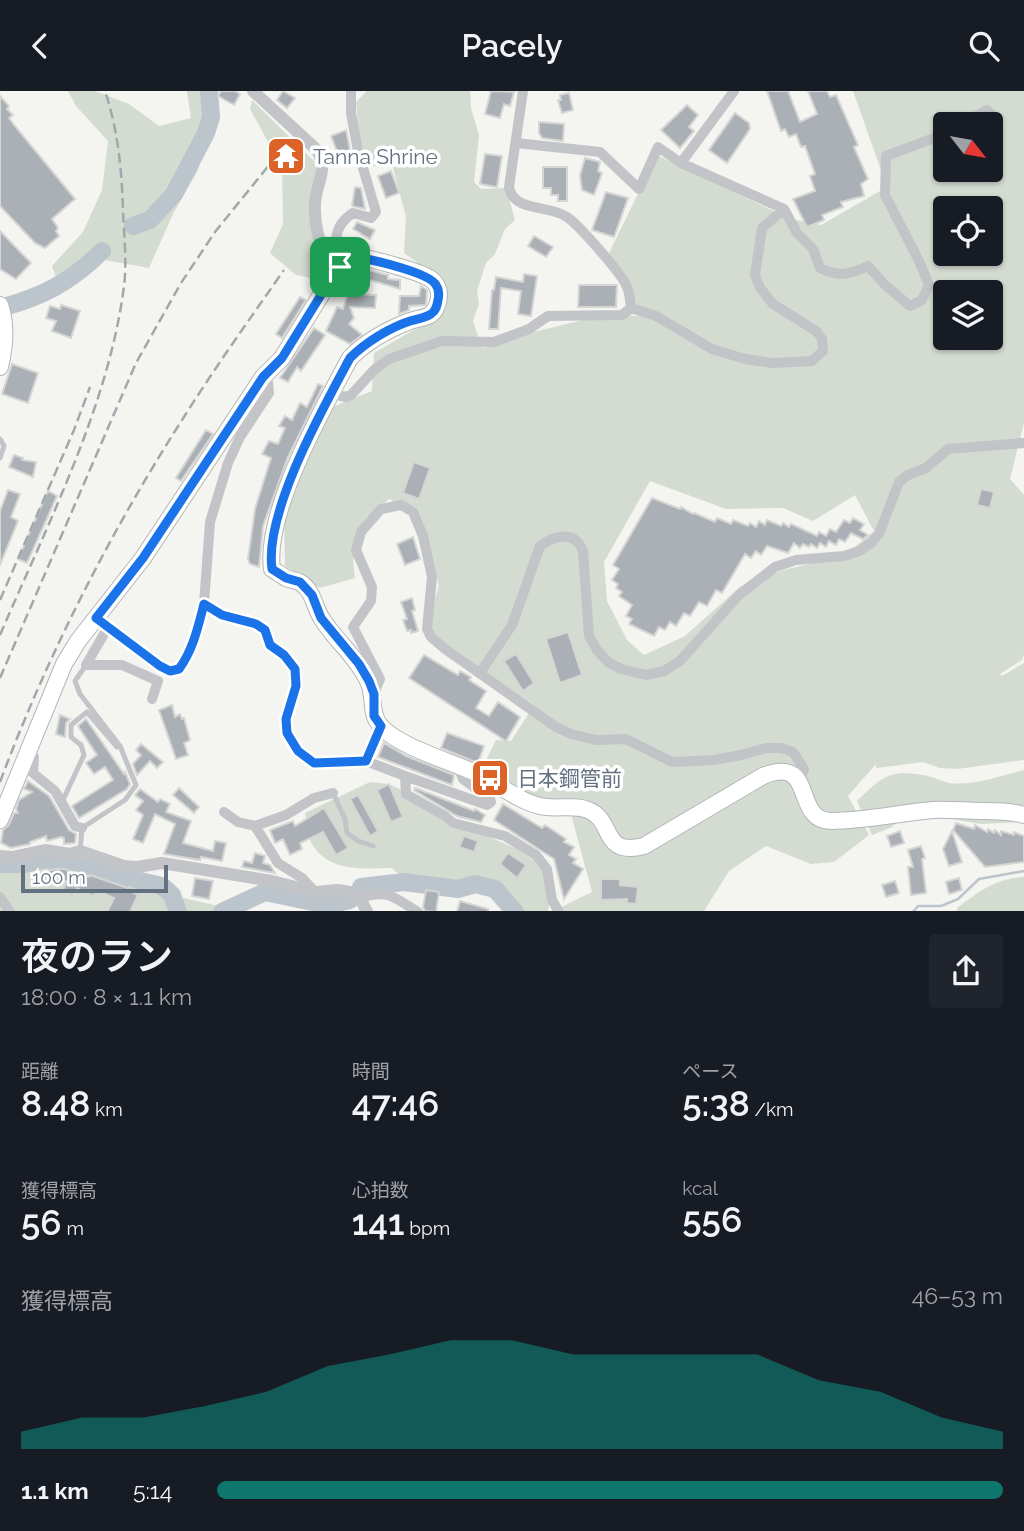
<!DOCTYPE html>
<html lang="ja">
<head>
<meta charset="utf-8">
<style>
  body { margin:0; font-family:Raleway,"Noto Sans JP",sans-serif; background:#20242c; color:#f1f3f6; height:100vh; display:flex; flex-direction:column; font-size:26px; white-space:nowrap }
  * { box-sizing:border-box; margin:0 }
  p { font-size:23px; color:#9ea1a6 }
  .icon { flex:none; width:38px; height:38px; fill:none; stroke:currentColor; stroke-width:2; stroke-linecap:round; stroke-linejoin:round }
  .map { position:relative; height:820px; overflow:hidden }
  .side { display:flex; flex-direction:column; background:#171b24; flex:1 }
  .side>* { flex:none }
  .needle { width:46px; rotate:121deg }
  .controls { position:absolute; left:933px; top:21px; display:grid; gap:14px }
  .controls a { display:grid; place-items:center; width:70px; height:70px; border-radius:7px; background:#171b24; box-shadow:0 2px 5px #0004; font-size:35px }
  .scale { position:absolute; left:21px; bottom:18px; width:147px; box-sizing:border-box; padding-left:7px; border:4px solid #647180; border-top:0; font-size:19px; line-height:24px; white-space:nowrap; color:#647180; -webkit-text-stroke:5px #fff; paint-order:stroke }
  .pin { position:absolute; display:grid; place-items:center; width:60px; height:60px; color:#fff; margin:-30px; border-radius:14px; box-shadow:0 4px 10px #0006 }
  .round { display:grid; place-items:center; flex:none; width:74px; height:74px; border-radius:7px; background:#20242c }
  .summary { display:flex; align-items:center; justify-content:space-between; height:119px; padding:0 21px }
  h1 { font-size:38px; font-weight:600; line-height:52px }
  .figures { display:grid; grid-template-columns:repeat(3,1fr); gap:10px; height:119px; padding:7px 21px }
  .figures div { display:grid; align-content:center }
  .figures b { font-size:35px; font-weight:600 }
  .figures small { font-size:19px; font-weight:400 }
  .figures p { font-size:19px }
  .chart { height:196px; padding:14px 21px }
  .chart p { display:flex; justify-content:space-between }
  .chart svg { width:100%; height:126px; margin-top:7px; fill:#0f766e; opacity:.7 }
  ul { padding:0 21px; list-style:none; font-size:23px }
  li { display:grid; grid-template-columns:112px 84px 1fr; align-items:center; height:52px }
  li i { height:18px; border-radius:9px; background:#0f766e }
  header { display:flex; justify-content:space-between; align-items:center; height:91px; padding:0 21px; background:#171b24; font-size:32px; font-weight:600 }
  .map>svg:first-child { display:block }
  .green { fill:#d4dbd1; fill-rule:evenodd }
  .lines { fill:none; stroke-linecap:round; stroke-linejoin:round }
  .stream { stroke:#bdc5cc; stroke-width:2.5 }
  .river { stroke:#bdc5cc; stroke-width:18 }
  .building { fill:#aab0b6; stroke:#d5d5d3; stroke-width:2 }
  .primary-casing { stroke:#b2b6ba; stroke-width:18 }
  .service { stroke:#c2c4c8; stroke-width:5 }
  .minor { stroke:#c2c4c8; stroke-width:10 }
  .tertiary { stroke:#c2c4c8; stroke-width:12 }
  .primary { stroke:#fff; stroke-width:16 }
  .rail { stroke:#a2a7ac; stroke-width:2.5; stroke-dasharray:10 5; stroke-linecap:butt }
  .route-casing { stroke:#fff; stroke-width:14 }
  .route { stroke:#1a73e8; stroke-width:9 }
  .labels { text-anchor:middle; dominant-baseline:central; stroke-width:7; stroke-linejoin:round; paint-order:stroke }
  .poi-label { font-size:21px; fill:#647180; stroke:#fff; text-anchor:start }
</style>
</head>
<body>
<header><svg class="icon" aria-label="back" viewBox="0 0 24 24"><path d="M15 5l-7 7 7 7"/></svg>Pacely<svg class="icon" aria-label="search" viewBox="0 0 24 24"><circle cx="10" cy="10" r="6"/><path d="M15 15l6 6"/></svg></header>
<div class="map">
<svg width="1024" height="821" viewBox="0 0 1024 821">
  <rect width="100%" height="100%" fill="#f4f4f0"/>
  <path class="green" d="M68,0H95L129,13L159,35L191,27L187,0H217V17L198,79L173,123L149,177L99,168L56,186L52,175L83,141L102,99L108,50L76,15Z
    M367,0H470L471,17L479,44L474,91L481,98L506,97L515,129L505,138L495,163L486,172L477,200L479,213L473,230L482,257L513,246L608,223L639,225L609,162L657,64L790,128L821,134L887,96L853,0H1024V332L1010,388L1024,404V563L1022,569L1000,583L1002,585L1024,572V669L957,678L940,677L923,671L876,677V673L848,705L869,744L834,771L811,773L766,755L729,780L704,820H553L592,801L571,723L480,682L496,649L511,650L534,614L481,580L427,538L439,494L414,420L389,408L366,427L353,470L355,487L320,497L285,475L284,421L299,381L332,316L372,300L374,262L429,230L438,201L429,180L404,162L406,126L392,73L361,77L356,11ZM945,33H990V79H945ZM945,117H990V163H945ZM945,201H990V247H945ZM650,390L726,418L783,417L813,430L855,404L874,440L844,465L783,479L741,495L685,545L644,564L627,549L607,510L604,471Z
    M252,9L314,70L317,82L315,150L319,176L311,187L296,184L270,162L283,133L282,76L250,18Z
    M1024,679V731L981,733L909,721L892,736L872,744L857,710C881,687 888,678 923,684C932,685 940,690 949,692C974,695 1001,685 1024,679Z
    M370,691L389,693L412,704L451,737L483,743L517,758L547,778L551,801L548,820H515L491,790L442,796L411,795L392,777C361,778 325,781 310,749C306,742 307,730 305,722Z
    M51,771L160,802L219,815L218,820H0V778Z
    M1024,786V820H957V817C978,801 996,787 1024,786Z"/>
  <g class="lines">
    <path class="stream" d="M913,821L918,815H941L958,808L979,788L1024,780"/>
    <path class="river" d="M133,135L150,129L174,103L206,42L211,26L209,0
      M0,217C42,206 71,191 102,160
      M0,773H24L46,768L162,795L172,804L178,821
      M361,796L404,791L458,798L475,793L495,798L515,821
      M222,821L265,801L327,814L350,809"/>
  </g>
  <path class="building" d="M221,0H235L240,3L234,14L218,5Z
    M283,0L295,7L287,17L277,9Z
    M491,0L514,1L510,15L504,13L500,27L485,23Z
    M767,0H788L800,31L817,23L808,0H827L830,6L836,4L858,54L854,56L868,88L861,93L864,105L841,111L843,116L822,124L824,129L807,136L793,108L815,100L810,85L815,83L805,55L801,56L796,43L789,46L785,38L781,40Z
    M569,2L573,19L562,22L558,9H561L560,4Z
    M0,5L9,15L7,18L13,24L9,27L14,34L75,108L52,128L58,137L56,140L59,145L45,157L35,152L0,115Z
    M687,14L698,24L689,36L694,40L680,57L661,39Z
    M735,22L749,32L750,38L727,72L709,59Z
    M539,31L564,33L563,50L542,47L539,42Z
    M346,39L351,63L340,68L331,45Z
    M485,63L502,65L497,96L480,93Z
    M585,67L600,71L598,80L602,82L594,104L582,99L580,84Z
    M543,76H567V110H558V104H551V97H543Z
    M391,80L399,102L386,107L378,85Z
    M355,96L361,97L365,118L352,115Z
    M606,101L628,107L614,146L592,139Z
    M357,131L375,139L370,148L353,138Z
    M0,140L31,172L16,188L0,178Z
    M534,145L553,156L546,166L528,155Z
    M365,178L388,184V188L400,189V198L363,187Z
    M524,183L537,185L531,225L518,223L521,200L501,197L498,238H489L492,199H494L496,186L523,191Z
    M579,194H617L616,216H578Z
    M421,195L427,199L426,214L409,215V219L399,223L400,205H419Z
    M348,203L376,204L375,217L350,216L354,227L349,233L362,244L350,253L326,240L337,216L343,218Z
    M300,206L306,209L282,247L276,243Z
    M61,214L80,220L71,247L52,240L56,230L46,227L50,215L60,218Z
    M314,237L325,244L301,280L297,276L288,291L280,287Z
    M12,273L38,282L28,312L2,303Z
    M318,293L323,295L288,366L263,435L259,476L250,473L248,468L255,418L271,367L262,363L269,350L278,353L285,337L279,335L285,325L292,329L300,312L307,316Z
    M206,339L213,343L181,390L176,387Z
    M14,364L23,367L22,369L36,371L33,386L9,376Z
    M414,371L430,377L419,408L403,402Z
    M981,398L994,401L990,417L977,414Z
    M8,399L20,403L11,426L18,430L0,474V420Z
    M48,400L57,405L27,472L18,468Z
    M652,407L680,418L681,416L693,423L694,422L715,431L717,427L731,433L733,429L748,435L750,432L756,436L759,430L765,434L767,429L781,435L783,432L789,436L791,433L817,445L819,441L826,445L830,438L836,441L844,429L850,432L853,427L864,433L860,439L868,444L863,448L851,442L845,451L839,448L836,454L829,450L826,456L820,452L817,457L811,453L809,456L803,453L800,457L794,452L788,462L767,455L761,464L756,460L751,467L745,463L722,502L716,499L707,515L699,511L690,525L684,522L676,535L670,531L665,539L659,536L654,545L629,533L632,528L626,525L632,514L619,505L622,501L616,497L618,493L612,489L619,478L613,474Z
    M413,446L420,468L405,474L397,453Z
    M412,507L415,519L412,520L418,540L411,542V539L407,540L403,529L407,528L401,511Z
    M568,541L582,584L560,592L546,548Z
    M516,563L534,592L523,600L504,570Z
    M424,564L458,584L460,580L471,586L469,589L486,600L476,617L489,625L498,611L520,626L506,650L409,587Z
    M172,614L175,626L180,623L182,628L184,627L190,649L184,652L188,664L176,668L159,619Z
    M60,624L70,628L66,632L65,646L56,643Z
    M86,628L124,683L125,681L130,693L127,698L79,727L72,715L113,689L105,676L94,683L86,672L97,664L78,635Z
    M447,642L484,655L478,672L441,657Z
    M384,652L406,665L454,684L452,694L378,666Z
    M141,653L163,671L157,677L150,670L137,684L133,673L141,664L136,659Z
    M28,690L49,705L69,739L76,743L75,752L64,753V747L61,746L47,750L46,745L30,751V753L11,757L1,752L3,739L9,734L14,722H18L16,718L19,709L32,701L24,698Z
    M389,693L403,726L391,731L377,699Z
    M179,697L199,716L194,722L173,704Z
    M415,697L474,720L475,718L485,724L481,731L457,725L414,699Z
    M140,698L158,711L160,708L170,713L166,721L191,730L183,752L213,760L215,750L226,752L222,770L201,766L200,769L164,763L175,733L155,723L143,752L133,748L143,724L136,719L143,710L135,704Z
    M358,704L378,740L370,745L350,708Z
    M503,713L542,737L545,734L566,748L564,751L574,756L569,764L576,768L573,772L583,778L564,808L554,768L494,729Z
    M324,717L348,757L336,764L323,741L300,752L302,758L290,764L283,748L275,752L270,739L293,730L295,735Z
    M956,732L974,738L975,734L987,741L988,738L994,742L995,739L1001,744V740L1014,744V741L1024,745V771L985,776L953,739Z
    M900,740L904,752L891,756L887,745Z
    M952,740L962,771L949,775L943,758Z
    M464,745L478,750L474,761L459,756Z
    M921,755L925,767L922,768L926,802L911,804L908,776H913L908,759Z
    M255,762L265,765L263,772L270,774L275,782L242,776L244,770L252,772Z
    M508,762L526,774L517,787L500,773Z
    M57,778H65L80,784L81,782L89,786L90,784L128,797L129,796L136,799L134,802L138,804L130,821H107L114,807L96,799L93,805L77,797L73,804L63,799L67,791L58,786L50,787L49,782L46,780Z
    M195,787L213,790L209,808L192,805Z
    M959,787L962,799L949,803L946,791Z
    M601,788H620V794L638,796L636,813L627,812V808L601,809Z
    M895,790L899,802L886,806L882,794Z
    M426,799L439,801L436,821L425,820L423,816Z
    M460,810L488,818V821H457Z"/>
  <g class="lines">
    <defs>
      <path id="primary" d="M0,214C7,234 5,255 0,276
        M0,729L64,573L78,550L143,467L263,286L282,267L334,183C342,174 348,168 361,167C372,167 419,181 429,187C435,190 439,197 439,204C439,211 436,220 430,224C425,227 416,228 410,230C389,238 366,251 350,267C323,317 264,422 272,478C277,481 281,484 286,487C290,489 296,489 301,492C314,501 314,516 322,528C335,549 356,565 367,588C376,604 369,620 379,633C395,655 453,671 478,683C499,693 518,710 540,715C555,719 574,713 588,719C615,729 600,766 644,755L763,685C817,663 792,730 831,730C865,730 899,722 933,719C949,718 965,720 981,720C996,720 1010,720 1024,724"/>
    </defs>
    <use href="#primary" class="primary-casing"/>
    <path class="service" d="M0,348L4,355L0,367
      M333,702L345,728L347,742L358,750L373,755
      M62,711L84,664L81,654L71,646V634L87,621L117,656
      M80,760L82,737L125,709L136,694L120,655L80,603L75,590L86,574"/>
    <path class="minor" d="M523,0L509,96C514,122 549,113 567,126C579,134 622,183 627,196C630,203 630,211 631,217
      M962,33L987,19L996,28L990,36
      M516,52L600,61L639,98L658,56L681,72L784,118L797,142L813,158L820,177C838,186 849,184 868,175L885,194L910,215L922,209L929,194L920,172L885,104L886,65L945,43
      M943,67L945,66
      M681,72L734,0
      M340,176C334,155 332,135 353,122L371,127L376,121L358,60L351,22V0
      M631,217L656,225L712,258L745,268L773,272L812,270L823,260L822,248L816,240L773,213L760,197L755,184L762,137L784,118
      M267,282L269,302L240,346L228,372L210,431L204,513L222,524L256,533L265,539L270,554L284,563L295,578L296,595L286,628L287,642L298,660L314,672L366,670
      M332,303L346,306L351,304L375,278L389,268L442,250L494,251L529,238L548,225L622,224L631,217
      M96,527L160,575L170,580L179,578C193,560 198,536 204,513
      M108,536L86,574H122L158,590L152,608
      M480,582L512,534L540,455C555,444 575,439 583,460L589,545L597,559L608,571L621,578L646,584L664,580L680,570L739,504L775,476L796,469L844,465L859,460L871,452L879,443L899,391L908,384L926,377L948,358L1024,352
      M374,603L380,588L353,536L371,510L372,496L356,459L361,441L381,418L401,414L413,421L423,445L432,486L427,538L431,546L445,558L556,636L571,643L596,649L626,648L672,671L714,669L741,664L766,657H781L793,661L804,678L799,691
      M381,635L366,670L405,685
      M28,660L34,666L33,682L55,700L75,735L82,737
      M463,677L461,683L463,688L490,708L491,711L487,714L405,685L406,703L445,725L453,732L505,745L536,764L547,778L552,809L559,821
      M224,721L238,731L255,735L286,724L314,707L333,702
      M255,735L278,772L302,787L315,801
      M0,806L10,821
      M360,807C389,798 393,806 418,821"/>
    <path class="tertiary" d="M253,0L317,59C329,82 316,90 315,113C314,137 322,162 334,183
      M0,765L12,766L45,759L70,763L80,760L124,775L137,776L162,772L272,790L316,801L338,799L350,801L360,807L367,821"/>
    <use href="#primary" class="primary"/>
    <path class="rail" d="M0,509L74,339L90,296
      M0,544C47,434 109,314 124,195C127,171 124,145 123,120C122,80 118,39 105,0
      M0,587L136,272L181,192L215,141L274,68
      M0,691C47,565 110,442 182,329C214,278 249,229 284,179"/>
  </g>
  <g class="lines">
    <defs>
      <path id="route" d="M360,167C374,169 430,182 436,194C439,198 439,205 438,209C437,215 436,220 431,223C425,227 417,228 410,230C389,237 366,251 350,267C323,317 264,422 272,478L286,487L300,491L312,504L321,527L359,573L369,590L374,603V625L381,635L366,670L314,672L298,660L287,642L286,628L296,595L295,578L284,564L270,554L265,539L256,533L222,524L204,513C198,536 193,559 179,578L170,580L160,575L96,527L143,467L263,286L282,267L334,183L345,171Z"/>
    </defs>
    <use href="#route" class="route-casing"/>
    <use href="#route" class="route"/>
  </g>
  <defs>
    <symbol id="temple-square" viewBox="-11 -11 22 22"><rect x="-9" y="-9" width="18" height="18" rx="4" fill="#dc6228" stroke="#fff"/><path d="M0-6L5-2H3V0L6.5 2.5H4V6H1.5V3h-3V6H-4V2.5H-6.5L-3 0V-2H-5Z" fill="#fff"/></symbol>
    <symbol id="bus-square" viewBox="-11 -11 22 22"><rect x="-9" y="-9" width="18" height="18" rx="4" fill="#dc6228" stroke="#fff"/><path d="M-5-6H5V4H4V6H2V4H-2V6H-4V4H-5ZM-3.5-4V0h7V-4ZM-3.5 1.2v1.5H-2V1.2ZM2 1.2v1.5H3.5V1.2Z" fill="#fff"/></symbol>
  </defs>
  <g fill-rule="evenodd">
    <use href="#temple-square" x="264" y="43" width="44" height="44"/>
    <use href="#bus-square" x="468" y="665" width="44" height="44"/>
  </g>
  <g class="labels">
    <g class="poi-label">
      <text x="313" y="65">Tanna Shrine</text>
      <text x="517" y="687">日本鋼管前</text>
    </g>
  </g>
</svg>
<div class="controls">
<a><svg class="needle" viewBox="-14 -14 28 28"><path d="M0-13l5 13h-10z" fill="#e53935"/><path d="M0 13l5-13h-10z" fill="#9ea1a6"/></svg></a>
<a><svg class="icon" aria-label="locate" viewBox="0 0 24 24"><circle cx="12" cy="12" r="6"/><path d="M12 2v4M12 18v4M2 12h4M18 12h4"/></svg></a>
<a><svg class="icon" aria-label="layers" viewBox="0 0 24 24"><path d="M12 4l9 5-9 5-9-5zM3 14l9 5 9-5"/></svg></a>
</div>
<div class="scale">100 m</div>
<div class="pin" style="left:340px;top:176px;background:#1e9e55"><svg class="icon" aria-label="arrive" viewBox="0 0 24 24"><path d="M6 21V4h12l-3 4 3 4H6"/></svg></div>
</div>
<section class="side">
<div class="summary"><div><h1>夜のラン</h1><p>18:00 · 8 × 1.1 km</p></div><a class="round"><svg class="icon" aria-label="share" viewBox="0 0 24 24"><path d="M12 15V3M7 8l5-5 5 5M5 13v7h14v-7"/></svg></a></div>
<div class="figures">
<div><p>距離</p><b>8.48<small> km</small></b></div>
<div><p>時間</p><b>47:46</b></div>
<div><p>ペース</p><b>5:38<small> /km</small></b></div>
</div>
<div class="figures">
<div><p>獲得標高</p><b>56<small> m</small></b></div>
<div><p>心拍数</p><b>141<small> bpm</small></b></div>
<div><p>kcal</p><b>556</b></div>
</div>
<div class="chart"><p><span>獲得標高</span>46–53 m</p>
<svg viewBox="0 0 160 44" preserveAspectRatio="none"><path d="M0 44V38L10 33L20 33L30 29L40 24L50 15L60 11L70 6L80 6L90 11L100 11L110 11L120 11L130 20L140 24L150 33L160 38V44z"/></svg>
</div>
<ul>
<li><b>1.1 km</b>5:14<i style="width:100%"></i></li>
</ul>
</section>
</body>
</html>
